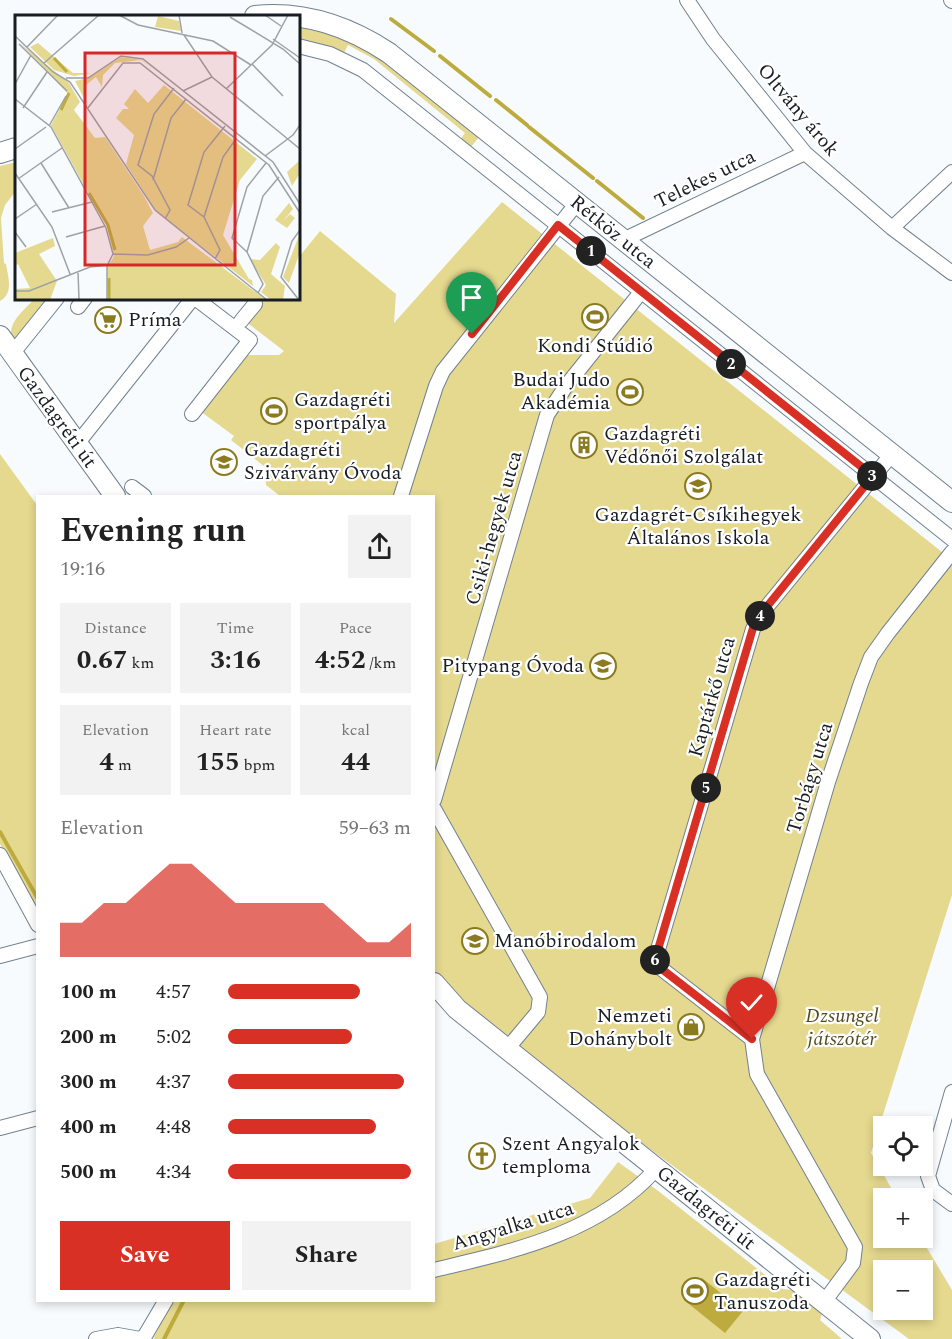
<!DOCTYPE html>
<html lang="en">
<head>
<meta charset="utf-8">
<style>
  body { margin:0; font-family:Spectral,serif; background:#f2f2f2; color:#222; height:100vh; display:flex; flex-direction:column; font-size:22px; white-space:nowrap }
  * { box-sizing:border-box; margin:0 }
  p { font-size:20px; color:#767676 }
  .icon { flex:none; width:33px; height:33px; fill:none; stroke:currentColor; stroke-width:2; stroke-linecap:round; stroke-linejoin:round }
  .map { position:relative; flex:1; overflow:hidden }
  .details { position:absolute; left:36px; top:495px; width:399px; height:807px; display:flex; flex-direction:column; background:#fff; border-radius:0px; box-shadow:0 3px 9px #0003 }
  .details>* { flex:none }
  .tools { position:absolute; left:873px; top:1116px; display:grid; gap:12px }
  .tools a { display:grid; place-items:center; width:60px; height:60px; border-radius:0px; background:#fff; box-shadow:0 3px 9px #0003; font-size:30px }
  .pin { position:absolute; display:grid; place-items:center; width:51px; height:51px; color:#fff; margin:-62px -26px; border-radius:50% 50% 50% 0; rotate:-45deg; box-shadow:0 0 6px #0007 }
  .pin .icon { rotate:45deg }
  .km { position:absolute; width:30px; height:30px; margin:-15px; border-radius:50%; background:#222; color:#fff; font-size:16px; line-height:30px; text-align:center }
  .round { display:grid; place-items:center; flex:none; width:63px; height:63px; border-radius:0px; background:#f2f2f2 }
  .summary { display:flex; align-items:center; justify-content:space-between; height:102px; padding:0 24px }
  h1 { font-size:33px; font-weight:700; line-height:45px }
  .stats { display:grid; grid-template-columns:repeat(3,1fr); gap:9px; height:102px; padding:6px 24px }
  .stats div { display:grid; align-content:center; border-radius:0px; background:#f2f2f2; text-align:center }
  .stats b { font-size:26px; font-weight:700 }
  .stats small { font-size:16px; font-weight:400 }
  .stats p { font-size:16px }
  .chart { height:168px; padding:12px 24px }
  .chart p { display:flex; justify-content:space-between }
  .chart svg { width:100%; height:108px; margin-top:6px; fill:#d93025; opacity:.7 }
  .button { display:flex; gap:12px; margin-top:auto; padding:12px 24px }
  .button a { flex:1; height:69px; border-radius:0px; background:#d93025; color:#fff; font-size:24px; font-weight:700; line-height:69px; text-align:center }
  .button a+a { background:#f2f2f2; color:#222 }
  ul { padding:0 24px; list-style:none; font-size:20px }
  li { display:grid; grid-template-columns:96px 72px 1fr; align-items:center; height:45px }
  li i { height:15px; border-radius:8px; background:#d93025 }
  .map>svg:first-child { display:block }
  .green { fill:#e5d98f; fill-rule:evenodd }
  .water { fill:#bdab3e }
  .lines { fill:none; stroke-linecap:round; stroke-linejoin:round }
  .stream { stroke:#bdab3e; stroke-width:4 }
  .street-casing { stroke:#71818f; stroke-width:16 }
  .secondary-casing { stroke:#71818f; stroke-width:22 }
  .street { stroke:#fff; stroke-width:14 }
  .secondary { stroke:#fff; stroke-width:20 }
  .route-casing { stroke:#fff; stroke-width:12 }
  .route { stroke:#d93025; stroke-width:8 }
  .labels { text-anchor:middle; dominant-baseline:central; stroke-width:4.5; stroke-linejoin:round; paint-order:stroke }
  .street-label { font-size:20px; fill:#171d22; stroke:#fff }
  .poi-label { font-size:20px; fill:#171d22; stroke:#fff; text-anchor:start }
  .park-label { font-size:20px; font-style:italic; fill:#534c20; stroke:#fff }
  .inset-river { fill:none; stroke:#bdab3e; stroke-width:3 }
  .inset-road { fill:none; stroke:#9da2a6; stroke-width:1.5 }
  .view { fill:#d62828; fill-opacity:0.15; stroke:#d62828; stroke-width:3 }
  .inset-edge { fill:none; stroke:#171d22; stroke-width:3 }
</style>
</head>
<body>
<div class="map">
<svg width="952" height="1339" viewBox="0 0 952 1339">
  <rect width="100%" height="100%" fill="#f7fbfe"/>
  <path class="green" d="M299,23L360,43L480,136L470,148L460,140L465,133L374,59L348,45L344,53L299,39Z
    M16,162V191L5,205L1,218L4,263L6,264C8,277 14,293 0,301V166Z
    M502,202L952,560V895L871,1153L897,1198H884V1238H921L952,1290V1339H909L455,1006L434,972V496H280L266,485L265,467L231,440L234,436L200,411L244,355H279L284,351L245,321L264,299L298,298L299,257L320,231L396,294L394,323ZM884,1270H922V1310H884Z
    M34,299H48L17,338L12,339C7,322 24,311 34,299Z
    M0,454L37,505V912L0,844Z
    M618,1162L657,1190L783,1289L792,1290L822,1314L820,1320L842,1339H153L172,1301L434,1300V1244L590,1198Z"/>
  <path class="water" d="M702,1278L743,1311L725,1333L684,1300Z"/>
  <g class="lines">
    <path class="stream" d="M391,19L434,51
      M440,56L490,96
      M496,100L527,125
      M529,127L593,178
      M597,181L643,218
      M0,832L38,899
      M164,1339L184,1300"/>
    <defs>
      <path id="street" d="M687,0L713,39L805,153L892,228L952,273
        M951,0L952,1
        M298,46L330,54L363,70L952,539
        M892,228L952,172
        M623,240L805,153
        M78,307L85,298
        M241,321L255,304
        M12,354L57,298
        M192,414L250,340L195,298
        M77,444L193,298
        M132,487L144,496
        M401,496L436,386L443,371L577,203
        M434,800L547,415L566,386L641,292
        M434,809L540,997L538,1012L507,1049
        M0,855L38,925
        M0,956L38,946
        M752,1039L654,963L753,629L765,609L892,454
        M952,1092L928,1176L933,1190L952,1204
        M0,1128L38,1118
        M434,1270C514,1251 599,1233 656,1169
        M824,1302L853,1263L855,1247L757,1074L752,1039L828,782L861,683L871,657L888,633L952,552
        M96,1339L118,1335L140,1339
        M143,1339L166,1300"/>
      <path id="secondary" d="M255,16C305,11 348,26 389,53L952,502
        M0,153L16,148
        M0,336L115,496
        M434,983L457,1009L870,1339"/>
    </defs>
    <use href="#street" class="street-casing"/>
    <use href="#secondary" class="secondary-casing"/>
    <use href="#street" class="street"/>
    <use href="#secondary" class="secondary"/>
  </g>
  <g class="lines">
    <defs>
      <path id="route" d="M472,334L558,225L873,476L765,609L753,628L654,963L752,1039"/>
    </defs>
    <use href="#route" class="route-casing"/>
    <use href="#route" class="route"/>
  </g>
  <defs>
    <symbol id="stadium-ring" viewBox="-11 -11 22 22"><circle r="9.5" fill="#fff" stroke="#8a7b21" stroke-width="1.5"/><path d="M0-5a6.5 5 0 1 0 0 10a6.5 5 0 1 0 0-10ZM-3.5-1.8h7v3.6h-7Z" fill="#8a7b21"/></symbol>
    <symbol id="supermarket-ring" viewBox="-11 -11 22 22"><circle r="9.5" fill="#fff" stroke="#8a7b21" stroke-width="1.5"/><path d="M-6-5.5h2.5l.6 2H6L4.5 2H-2.5L-4.4-4H-6ZM-1.5 3.2a1.3 1.3 0 1 0 .1 0ZM3 3.2a1.3 1.3 0 1 0 .1 0Z" fill="#8a7b21"/></symbol>
    <symbol id="building-ring" viewBox="-11 -11 22 22"><circle r="9.5" fill="#fff" stroke="#8a7b21" stroke-width="1.5"/><path d="M-4-6H4V6H1V3H-1V6H-4ZM-2.5-4.3h1.7v1.8h-1.7ZM.8-4.3h1.7v1.8H.8ZM-2.5-1h1.7V.8h-1.7ZM.8-1h1.7V.8H.8Z" fill="#8a7b21"/></symbol>
    <symbol id="school-ring" viewBox="-11 -11 22 22"><circle r="9.5" fill="#fff" stroke="#8a7b21" stroke-width="1.5"/><path d="M0-5L7-2L0 1L-7-2ZM-4 1L0 2.5L4 1V4Q0 6-4 4Z" fill="#8a7b21"/></symbol>
    <symbol id="shop-ring" viewBox="-11 -11 22 22"><circle r="9.5" fill="#fff" stroke="#8a7b21" stroke-width="1.5"/><path d="M-5-2.5h2.3a2.7 3.5 0 0 1 5.4 0H5L5.5 6h-11ZM-1.5-2.5h3a1.5 2.3 0 0 0-3 0Z" fill="#8a7b21"/></symbol>
    <symbol id="church-ring" viewBox="-11 -11 22 22"><circle r="9.5" fill="#fff" stroke="#8a7b21" stroke-width="1.5"/><path d="M-1.2-6h2.4v3.5h3.3v2.4h-3.3V6h-2.4V-.1h-3.3v-2.4h3.3Z" fill="#8a7b21"/></symbol>
  </defs>
  <g fill-rule="evenodd">
    <use href="#stadium-ring" x="580" y="302" width="30" height="30"/>
    <use href="#supermarket-ring" x="93" y="305" width="30" height="30"/>
    <use href="#stadium-ring" x="615" y="377" width="30" height="30"/>
    <use href="#stadium-ring" x="259" y="396" width="30" height="30"/>
    <use href="#building-ring" x="569" y="430" width="30" height="30"/>
    <use href="#school-ring" x="209" y="447" width="30" height="30"/>
    <use href="#school-ring" x="683" y="471" width="30" height="30"/>
    <use href="#school-ring" x="588" y="651" width="30" height="30"/>
    <use href="#school-ring" x="460" y="926" width="30" height="30"/>
    <use href="#shop-ring" x="676" y="1012" width="30" height="30"/>
    <use href="#church-ring" x="467" y="1141" width="30" height="30"/>
    <use href="#stadium-ring" x="680" y="1276" width="30" height="30"/>
  </g>
  <g class="labels">
    <g class="street-label">
      <text transform="translate(798 110) rotate(50)">Oltvány árok</text>
      <text transform="translate(705 179) rotate(-26)">Telekes utca</text>
      <text transform="translate(613 232) rotate(39)">Rétköz utca</text>
      <text transform="translate(57 417) rotate(54)">Gazdagréti út</text>
      <text transform="translate(494 528) rotate(-74)">Csiki-hegyek utca</text>
      <text transform="translate(712 697) rotate(-74)">Kaptárkő utca</text>
      <text transform="translate(810 778) rotate(-73)">Torbágy utca</text>
      <text transform="translate(706 1208) rotate(39)">Gazdagréti út</text>
      <text transform="translate(513 1226) rotate(-17)">Angyalka utca</text>
    </g>
    <g class="poi-label">
      <text x="128" y="320">Príma</text>
      <text x="595" y="346" text-anchor="middle">Kondi Stúdió</text>
      <text x="610" y="380" text-anchor="end">Budai Judo<tspan x="610" dy="23">Akadémia</tspan></text>
      <text x="294" y="400">Gazdagréti<tspan x="294" dy="23">sportpálya</tspan></text>
      <text x="604" y="434">Gazdagréti<tspan x="604" dy="23">Védőnői Szolgálat</tspan></text>
      <text x="244" y="450">Gazdagréti<tspan x="244" dy="23">Szivárvány Óvoda</tspan></text>
      <text x="698" y="515" text-anchor="middle">Gazdagrét-Csíkihegyek<tspan x="698" dy="23">Általános Iskola</tspan></text>
      <text x="584" y="666" text-anchor="end">Pitypang Óvoda</text>
      <text x="494" y="941">Manóbirodalom</text>
      <text x="672" y="1016" text-anchor="end">Nemzeti<tspan x="672" dy="23">Dohánybolt</tspan></text>
      <text x="502" y="1144">Szent Angyalok<tspan x="502" dy="23">temploma</tspan></text>
      <text x="714" y="1280">Gazdagréti<tspan x="714" dy="23">Tanuszoda</tspan></text>
    </g>
    <g class="park-label">
      <text x="842" y="1016">Dzsungel<tspan x="842" dy="23">játszótér</tspan></text>
    </g>
  </g>
  <g transform="translate(15 15)">
    <rect width="285" height="285" fill="#f7fbfe"/>
    <path d="M143,1L164,6L166,16L140,12ZM23,28L58,58H77L59,61L39,55L15,32ZM6,29L54,68L65,87L59,95L80,123L90,122L129,181L138,198L128,211L135,235L163,227L167,222L251,285H93L92,253L99,241L92,212L36,110L53,79ZM106,42L127,45L146,59L126,45L100,48L88,60L87,72L81,62L71,70L70,85L60,66L74,63ZM149,70L242,144L225,165L208,220L234,264L237,265L238,271L142,197L111,149L119,120L101,103L108,94H114L109,89L120,74L133,88ZM285,145V158L277,171L272,157ZM274,188L278,194L268,206L275,199L280,203L272,213L260,205ZM285,218V237L274,268L268,262ZM38,223L40,231L24,239L42,266L35,285H0V274L15,273L3,249L0,251V238ZM261,228L265,232L256,259L270,271L268,285H256L246,277L251,270L235,244L245,245Z" fill="#e5d98f"/>
    <path class="inset-river" d="M39,43L52,57M46,95L54,78M74,178L93,210L100,235M94,263V285"/>
    <path class="inset-road" d="M104,0L123,10L198,26L236,50M164,0L167,18M250,0L266,11M215,2L268,34L285,49M169,20L197,62L285,134M0,21L38,57L55,67L140,195L252,285M258,24L285,43M4,29L52,76M12,32L43,0M29,48L84,0M237,49L268,81M51,63H73L106,41L128,44L258,147L285,189M0,69L16,40M211,74L257,30L273,0M168,76L197,62M0,84L36,112L91,213L98,239L92,251V285M8,93L32,57M72,94L108,48H125L254,150L285,198M34,111L51,81M0,134L31,112M250,141L278,120L285,110M26,148L54,193M0,158L37,212L55,259M3,164L47,133M138,165L156,103L171,84M37,197L77,187M189,202L173,190L189,137L210,111M0,204L22,189M150,204L155,195L137,161L123,150L139,99L159,73M0,217L11,232M51,222L90,211M232,237L217,223L232,172L251,148M98,239L133,240L161,232L174,223M200,244L205,235L189,202L208,142L221,124M63,256L64,285M0,276H14L75,252L92,250M243,278L248,269L232,237L248,181L264,162M284,285L266,262L277,226L285,215"/>
    <path class="view" d="M70,38H220V250H70Z"/>
    <rect width="285" height="285" class="inset-edge"/>
  </g>
</svg>
<div class="tools">
<a><svg class="icon" aria-label="locate" viewBox="0 0 24 24"><circle cx="12" cy="12" r="6"/><path d="M12 2v4M12 18v4M2 12h4M18 12h4"/></svg></a>
<a>+</a>
<a>−</a>
</div>
<div class="pin" style="left:472px;top:334px;background:#1e9e55"><svg class="icon" aria-label="arrive" viewBox="0 0 24 24"><path d="M6 21V4h12l-3 4 3 4H6"/></svg></div>
<div class="pin" style="left:752px;top:1039px;background:#d93025"><svg class="icon" aria-label="check" viewBox="0 0 24 24"><path d="M5 12l5 5 9-10"/></svg></div>
<b class="km" style="left:591px;top:251px">1</b>
<b class="km" style="left:731px;top:364px">2</b>
<b class="km" style="left:872px;top:476px">3</b>
<b class="km" style="left:760px;top:616px">4</b>
<b class="km" style="left:706px;top:788px">5</b>
<b class="km" style="left:655px;top:960px">6</b>
<section class="details">
<div class="summary"><div><h1>Evening run</h1><p>19:16</p></div><a class="round"><svg class="icon" aria-label="share" viewBox="0 0 24 24"><path d="M12 15V3M7 8l5-5 5 5M5 13v7h14v-7"/></svg></a></div>
<div class="stats">
<div><p>Distance</p><b>0.67<small> km</small></b></div>
<div><p>Time</p><b>3:16</b></div>
<div><p>Pace</p><b>4:52<small> /km</small></b></div>
</div>
<div class="stats">
<div><p>Elevation</p><b>4<small> m</small></b></div>
<div><p>Heart rate</p><b>155<small> bpm</small></b></div>
<div><p>kcal</p><b>44</b></div>
</div>
<div class="chart"><p><span>Elevation</span>59–63 m</p>
<svg viewBox="0 0 160 44" preserveAspectRatio="none"><path d="M0 44V30L10 30L20 22L30 22L40 14L50 6L60 6L70 14L80 22L90 22L100 22L110 22L120 22L130 30L140 38L150 38L160 30V44z"/></svg>
</div>
<ul>
<li><b>100 m</b>4:57<i style="width:72%"></i></li>
<li><b>200 m</b>5:02<i style="width:68%"></i></li>
<li><b>300 m</b>4:37<i style="width:96%"></i></li>
<li><b>400 m</b>4:48<i style="width:81%"></i></li>
<li><b>500 m</b>4:34<i style="width:100%"></i></li>
</ul>
<div class="button"><a>Save</a><a>Share</a></div>
</section>
</div>
</body>
</html>
